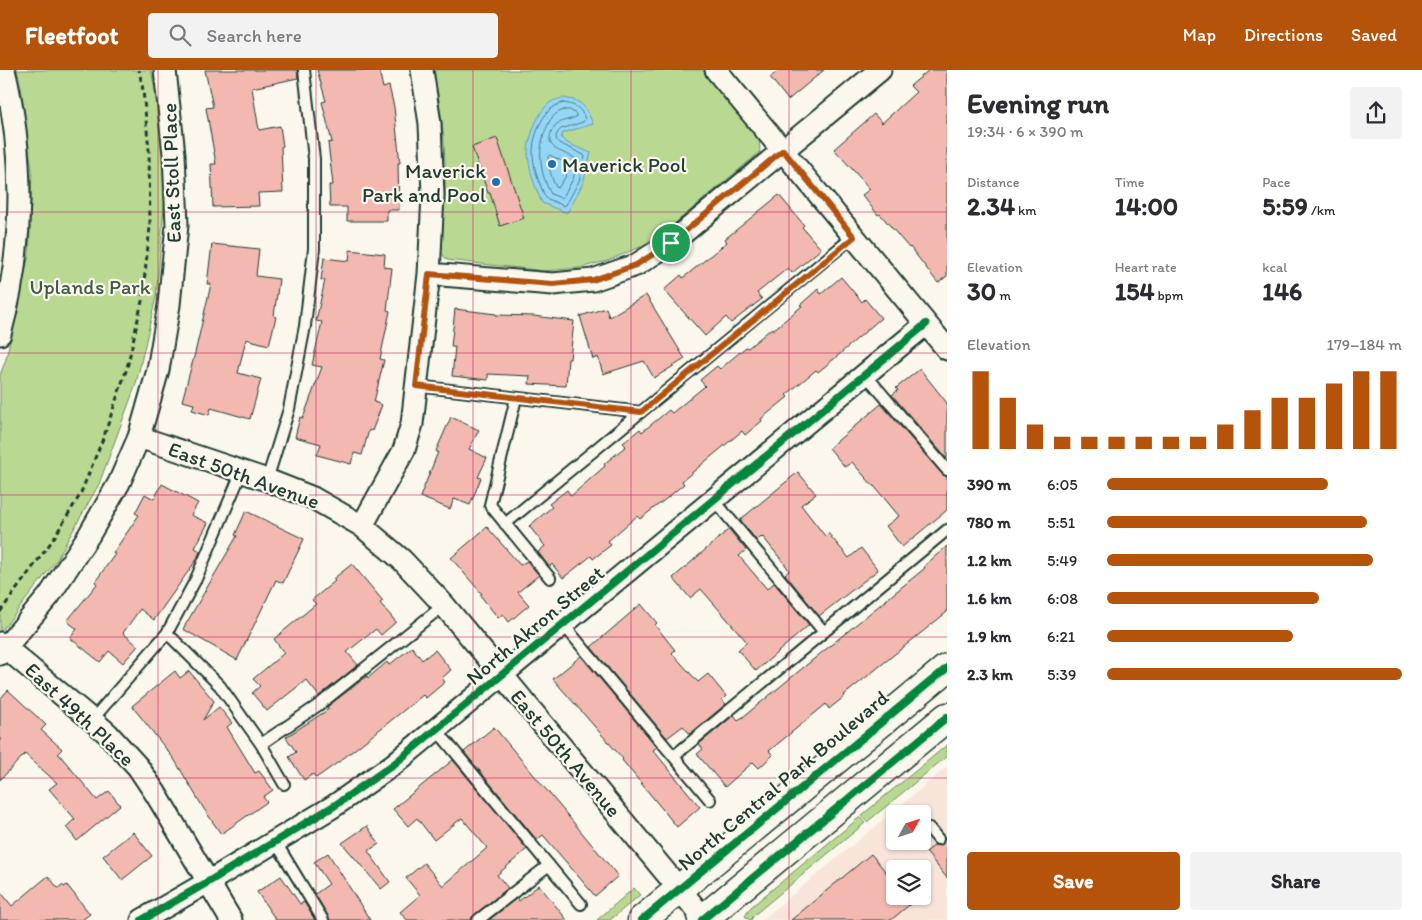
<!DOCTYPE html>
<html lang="en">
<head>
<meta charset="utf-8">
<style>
  body { margin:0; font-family:Itim,sans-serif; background:#f2f2f3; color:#2b2b33; height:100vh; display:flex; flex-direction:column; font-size:19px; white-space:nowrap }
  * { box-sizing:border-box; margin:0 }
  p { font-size:16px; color:#7c7c81 }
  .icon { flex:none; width:28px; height:28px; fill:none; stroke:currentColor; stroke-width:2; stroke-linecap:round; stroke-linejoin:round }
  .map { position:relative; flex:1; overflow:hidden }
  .details { display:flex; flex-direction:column; background:#fff; width:475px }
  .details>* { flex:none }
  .needle { width:32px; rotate:50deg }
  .controls { position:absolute; left:886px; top:735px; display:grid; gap:10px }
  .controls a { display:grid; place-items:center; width:45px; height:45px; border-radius:5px; background:#fff; box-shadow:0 1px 4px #0004; font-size:25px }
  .pin { position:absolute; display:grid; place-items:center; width:42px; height:42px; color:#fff; margin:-21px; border:2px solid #fff; border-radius:50%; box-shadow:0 1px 5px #0007 }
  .round { display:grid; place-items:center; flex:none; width:52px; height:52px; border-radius:5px; background:#f2f2f3 }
  .summary { display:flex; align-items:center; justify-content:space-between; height:85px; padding:0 20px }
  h1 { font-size:28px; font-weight:700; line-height:38px }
  .stats { display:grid; grid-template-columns:repeat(3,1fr); gap:8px; height:85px; padding:5px 20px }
  .stats div { display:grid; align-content:center }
  .stats b { font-size:25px; font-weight:700 }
  .stats small { font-size:14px; font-weight:400 }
  .stats p { font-size:14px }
  .chart { height:140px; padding:10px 20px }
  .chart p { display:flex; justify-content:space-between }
  .chart svg { width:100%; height:90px; margin-top:5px; stroke:#b45309; stroke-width:6 }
  .button { display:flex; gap:10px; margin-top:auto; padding:10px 20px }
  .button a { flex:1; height:58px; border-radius:5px; background:#b45309; color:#fff; font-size:20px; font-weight:700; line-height:58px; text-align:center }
  .button a+a { background:#f2f2f3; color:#2b2b33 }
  ul { padding:0 20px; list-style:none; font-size:16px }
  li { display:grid; grid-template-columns:80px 60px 1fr; align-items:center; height:38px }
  li i { height:12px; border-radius:6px; background:#b45309 }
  header { display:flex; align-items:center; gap:30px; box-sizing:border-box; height:70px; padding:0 25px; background:#b45309; color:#fff }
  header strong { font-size:24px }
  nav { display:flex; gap:28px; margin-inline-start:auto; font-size:18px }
  .search { width:350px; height:45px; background:#f2f2f3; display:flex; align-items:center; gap:12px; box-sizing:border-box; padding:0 18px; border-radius:5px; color:#7c7c81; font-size:19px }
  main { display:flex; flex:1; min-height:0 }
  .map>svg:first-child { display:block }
  .built { fill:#f9e4da; fill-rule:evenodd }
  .green { fill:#b9d992; stroke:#6c8b63 }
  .water { fill:#95d6f7; stroke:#6699a9 }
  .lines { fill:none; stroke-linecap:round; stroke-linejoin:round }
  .shore { stroke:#4e7a82; stroke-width:1 }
  .building { fill:#f3b8b0; stroke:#1f3d34 }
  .service-casing { stroke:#1f3d34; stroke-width:14 }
  .minor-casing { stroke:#1f3d34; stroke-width:25 }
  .secondary-casing { stroke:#1f3d34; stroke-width:31 }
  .path { stroke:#1f3d34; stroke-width:3; stroke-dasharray:5 4; stroke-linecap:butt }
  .service { stroke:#fbf7ec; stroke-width:10 }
  .minor { stroke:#fbf7ec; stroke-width:21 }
  .secondary { stroke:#fbf7ec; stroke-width:28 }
  .cycleway-casing { stroke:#fbf7ec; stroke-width:11 }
  .cycleway { stroke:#00873e; stroke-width:8 }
  .route-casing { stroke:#fff; stroke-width:10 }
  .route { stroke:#b45309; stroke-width:6 }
  .grid { fill:none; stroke:#c2185b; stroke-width:1; stroke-opacity:0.55 }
  .poi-dot { fill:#1f6fb2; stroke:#fbf7ec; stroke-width:2 }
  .labels { text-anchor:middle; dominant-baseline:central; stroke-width:4.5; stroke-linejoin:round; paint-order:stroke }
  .poi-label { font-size:21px; fill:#1f3d34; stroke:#fbf7ec; text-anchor:start }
  .street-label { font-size:21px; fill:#1f3d34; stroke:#fbf7ec }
  .park-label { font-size:21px; fill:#3e5c47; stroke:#fbf7ec }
</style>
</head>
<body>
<header>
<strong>Fleetfoot</strong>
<div class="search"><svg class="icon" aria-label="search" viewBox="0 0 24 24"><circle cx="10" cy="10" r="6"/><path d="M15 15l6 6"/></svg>Search here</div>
<nav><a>Map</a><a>Directions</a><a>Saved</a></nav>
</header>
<main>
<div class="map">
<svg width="947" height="850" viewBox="0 0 947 850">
  <rect width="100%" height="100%" fill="#fbf7ec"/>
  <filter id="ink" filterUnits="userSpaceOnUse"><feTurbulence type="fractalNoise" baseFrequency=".02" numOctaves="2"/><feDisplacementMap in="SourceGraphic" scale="10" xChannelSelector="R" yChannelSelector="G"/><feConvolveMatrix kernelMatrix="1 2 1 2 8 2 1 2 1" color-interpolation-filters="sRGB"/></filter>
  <g filter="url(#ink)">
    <path class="built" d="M947,697V850H762ZM895,744H922V771H895ZM895,799H922V826H895Z"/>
    <path class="green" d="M17,0H151L162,54L165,126L156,227L136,314L99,414L56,491L0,563V305L6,289L29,184L32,102L21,17Z
      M434,0H702L710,7L759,66L760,82L668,159L640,177L607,191L579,198L544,201L447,190L440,181C445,141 447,101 443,61C441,41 437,20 434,0Z
      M947,675V686L867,752L862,745Z
      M860,747L865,753L754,845L751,850H749L745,846L751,837Z
      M634,818L640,825L610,850H597Z"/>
    <path class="water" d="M562,28C583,30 585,36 593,54L563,63L561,68L567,73L591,83L583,113L567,143L542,133C535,117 528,98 528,80C529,67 539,39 551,32C554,30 559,29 562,28Z"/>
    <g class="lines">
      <path class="shore" d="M563,33C575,34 581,38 585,49L583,52L561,59C556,63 554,69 559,73L584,85L585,87L579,111L566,135L564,136L546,128C539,114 532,95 533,79C534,66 541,46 552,38C555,35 560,34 563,33Z
        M564,40H570L576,44V47C570,50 563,50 557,54C554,56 552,60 551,63C544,82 570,82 578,91L573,109L563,127L561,128L551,124C540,104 537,80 546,59C550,49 554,43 564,40Z
        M550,85L569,95L566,106L558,118L556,117C551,108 549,97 548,87Z"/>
    </g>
    <path class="building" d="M205,0H297L298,8L252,18L259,60L280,56L283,76L281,77L283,122L258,123L259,136L213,137L211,94H216L206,38L213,37Z
      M317,0H379L383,18L389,16L394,37L400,93H398L399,140H387V151H347V137H330L329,115H333L328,73L332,72L322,32L326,31Z
      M780,0H824L788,30L770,7Z
      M929,0H947V206L938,213L910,177L909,178L880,144L878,145L862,125L870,119L834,79L874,44L882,53L916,22L910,16Z
      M497,68L524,148L500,156L490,123H488L472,77Z
      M779,125L804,155L802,157L821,179L792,203L788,198L757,223L762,229L731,253L726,247L705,266L664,220L681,205L683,208L727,172L725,169Z
      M212,174L259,179L256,206L279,209L274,246L276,247L269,275L246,269L238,303L261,309L250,349L211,338L209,345L192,340L194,334L182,331L195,283L211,214H207Z
      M350,180L385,184L384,197L392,198L387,240L390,241L380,289L384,290L374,332L382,335L372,361L369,360L362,385L354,383L351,394L317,385L321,374L295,367L300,347L303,348L322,297L312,295L322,252L316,251L325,210H321L324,188L349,191Z
      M841,207L862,232L865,229L881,248L834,289L818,302L816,300L786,325L788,327L761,349L762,351L745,365L742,361L682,411L684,414L667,428L640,449L637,446L608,471L611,475L593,489L591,486L563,508L552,494L549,497L538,482L545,476L529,456L552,437L549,434L567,420L571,426L605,396L604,394L626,376L623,373L640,359L642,362L669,340L672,343L705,316L700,310L717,296L720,299L746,277L748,278L772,258L773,260L802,236L800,235L818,219L821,224Z
      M646,225L685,289L654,308L644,291L603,304L598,287L593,289L580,246L606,238L609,247Z
      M455,239L496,244V245L533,246L574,251L570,289H568L566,316L529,314L530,306L488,304V310L452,306L455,277H451Z
      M920,299L947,333V389L892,325L898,320L896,318Z
      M881,334L942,404L947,407V440L902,477L886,456L899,446L874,416H873L852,392L845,397L829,378Z
      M451,347L479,360L469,379L487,388L478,407L481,408L470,435L454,429L450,439L420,427L438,382L436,381Z
      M798,402L816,424L801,435L825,466L828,463L849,488L861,478L878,500L819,546L785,504L789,501L787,497L763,467L762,468L761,467L757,471L740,450Z
      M162,414L198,433L191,445L208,453L195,478L200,481L197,489L154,550L140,539L123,563L138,576L123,593L109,581L100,592L70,568L77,559L67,551L97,514L95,512L115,484L113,483L139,445L135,443L145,424L154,429Z
      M246,441L304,469L283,513L276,510L237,590L183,559L237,466L235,465Z
      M487,457L520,495L527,491L539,505L518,522L529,535L509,552L503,544L498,548L480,525L482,524L451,488Z
      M729,459L746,480L739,486L767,519L774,513L809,555L756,601L738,580L747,572L701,519L690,528L673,508Z
      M947,476V542L844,625L845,626L829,639L826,634L769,681L773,685L759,698L753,692L725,717L697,684L703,679L699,674L734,645L738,650L743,647L925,498L924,496Z
      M352,494L383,531L380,533L396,552L381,565L376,559L347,582L358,595L319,626L306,610L267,641L252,623L260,616L253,609L284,583L274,569L316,534L312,530L335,511L333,509Z
      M641,534L657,553L655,555L675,580L672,583L698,612L708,604L726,626L722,630L726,634L690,664L683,656L667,668L591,577Z
      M412,577L422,590L435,580L451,600L442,608L445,612L426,628L423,625L340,691L316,708L313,704L304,710L289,687L296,682L286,667L329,639L327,637L367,606L368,608L387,592L389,595Z
      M581,586L657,677L653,680L700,737L677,757L622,690L623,689L553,609Z
      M175,601L180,608L189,601L214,631L203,650L219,637L232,653L227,657L255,703L259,701L273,720L263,727L267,732L221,764L204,739L174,689L132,636Z
      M8,620L46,655L41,660L62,679L58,683L97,730L109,721L120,735L77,771L66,757L75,749L49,719L57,713L25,684L0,710V629Z
      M494,657L618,806L595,826L543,765L537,770L464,682Z
      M453,690L527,779L497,805L508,818L474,845L471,850H407L400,842L420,825L406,808L424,793L443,816L487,778L462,748L434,770L417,748L408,756L393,739Z
      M367,756L379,774L368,781L390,812L381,819L342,773Z
      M133,762L152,786L122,810L103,786Z
      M947,765V808L926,782L935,775L939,776L943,774L945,767Z
      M328,783L370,850H330L315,824L329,814L314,792Z
      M871,784L895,813V826H920L891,850H791Z
      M48,806L58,818L62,815L64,817L67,815L90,844L82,850H0V821L12,836Z
      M281,806L300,834L304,832L315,850H276L257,822Z
      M539,815L567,850H489L517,828L519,831Z"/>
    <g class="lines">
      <defs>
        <path id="service" d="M865,304L947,400
          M416,316L641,342
          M516,328L490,435L550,508
          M267,410L289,339L305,256L314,179V89L304,0
          M714,430L824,562
          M505,454L853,167
          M563,554L710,730
          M167,563L220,616L261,674L284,714
          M92,650L167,563L196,509L242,401
          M436,659L581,834
          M261,674L320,634L444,535
          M674,686L947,460
          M929,758L938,769
          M275,771L323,850
          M478,850L549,795"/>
        <path id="minor" d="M716,0L947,279
          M429,204L553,214L593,210L636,195L671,173L880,0
          M0,264C24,179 25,86 4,0
          M139,367L267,410L313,428L362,456L402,490L444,535L705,850
          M362,456L404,380L412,354L429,204L433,125L430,54L422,0
          M0,573L92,650L108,664L138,697L156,724L231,850
          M0,584L49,526L89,465L119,413L139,367L158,300L169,235L177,155L174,84L165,0
          M142,850L208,812L334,736L394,694L926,254"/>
        <path id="secondary" d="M642,850L947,598
          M702,850L947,647"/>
      </defs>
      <use href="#service" class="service-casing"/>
      <use href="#minor" class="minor-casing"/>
      <use href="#secondary" class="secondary-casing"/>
      <path class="path" d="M0,542L52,471L80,425L104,366L127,298L142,231L150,157L149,80L143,20L139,0"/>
      <use href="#service" class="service"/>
      <use href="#minor" class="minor"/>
      <use href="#secondary" class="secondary"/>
      <defs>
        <path id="cycleway" d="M142,850L208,812L334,736L394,694L926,254
          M642,850L947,598
          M702,850L947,647"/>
      </defs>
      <use href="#cycleway" class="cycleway-casing"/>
      <use href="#cycleway" class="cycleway"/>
    </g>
  </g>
  <g class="lines" filter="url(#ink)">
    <defs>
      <path id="route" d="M783,80L854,167L641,342L416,316L429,204L553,214L593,210L636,195L671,173Z"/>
    </defs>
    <use href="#route" class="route-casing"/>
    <use href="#route" class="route"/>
  </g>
  <path class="grid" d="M158,0V850M316,0V850M473,0V850M631,0V850M789,0V850M0,142H947M0,283H947M0,425H947M0,567H947M0,708H947"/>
  <g class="poi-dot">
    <circle cx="552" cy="94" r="5"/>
    <circle cx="496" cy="112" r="5"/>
  </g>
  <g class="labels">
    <g class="poi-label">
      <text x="562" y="94">Maverick Pool</text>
      <text x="486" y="100" text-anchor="end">Maverick<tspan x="486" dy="24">Park and Pool</tspan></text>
    </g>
    <g class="street-label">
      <text transform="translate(171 103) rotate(-92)">East Stoll Place</text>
      <text transform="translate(244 405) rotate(20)">East 50th Avenue</text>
      <text transform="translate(535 555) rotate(-40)">North Akron Street</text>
      <text transform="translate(80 644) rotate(43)">East 49th Place</text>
      <text transform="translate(566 683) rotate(50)">East 50th Avenue</text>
      <text transform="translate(783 710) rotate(-40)">North Central Park Boulevard</text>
    </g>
    <g class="park-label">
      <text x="90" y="216">Uplands Park</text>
    </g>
  </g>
</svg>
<div class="controls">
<a><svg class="needle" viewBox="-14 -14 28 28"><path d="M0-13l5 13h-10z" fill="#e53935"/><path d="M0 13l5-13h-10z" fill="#7c7c81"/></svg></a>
<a><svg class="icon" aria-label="layers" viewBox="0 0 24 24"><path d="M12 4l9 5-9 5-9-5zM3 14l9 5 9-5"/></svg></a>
</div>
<div class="pin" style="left:671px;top:173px;background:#1e9e55"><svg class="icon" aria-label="arrive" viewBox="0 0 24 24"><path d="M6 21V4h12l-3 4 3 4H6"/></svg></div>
</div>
<section class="details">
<div class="summary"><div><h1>Evening run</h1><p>19:34 · 6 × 390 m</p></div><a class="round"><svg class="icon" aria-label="share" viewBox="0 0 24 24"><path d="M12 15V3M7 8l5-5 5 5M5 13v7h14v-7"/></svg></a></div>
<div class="stats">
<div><p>Distance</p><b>2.34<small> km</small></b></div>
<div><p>Time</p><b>14:00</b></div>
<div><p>Pace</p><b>5:59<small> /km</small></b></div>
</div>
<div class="stats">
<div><p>Elevation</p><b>30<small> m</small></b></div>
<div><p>Heart rate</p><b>154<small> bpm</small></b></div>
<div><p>kcal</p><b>146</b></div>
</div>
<div class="chart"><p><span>Elevation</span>179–184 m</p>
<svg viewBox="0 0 160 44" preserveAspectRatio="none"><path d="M5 44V6M15 44V19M25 44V32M35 44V38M45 44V38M55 44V38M65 44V38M75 44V38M85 44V38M95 44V32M105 44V25M115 44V19M125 44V19M135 44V12M145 44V6M155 44V6"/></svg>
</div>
<ul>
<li><b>390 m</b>6:05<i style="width:75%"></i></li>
<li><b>780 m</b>5:51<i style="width:88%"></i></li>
<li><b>1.2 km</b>5:49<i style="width:90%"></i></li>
<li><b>1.6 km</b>6:08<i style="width:72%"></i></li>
<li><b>1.9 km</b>6:21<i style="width:63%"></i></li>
<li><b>2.3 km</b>5:39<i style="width:100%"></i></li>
</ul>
<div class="button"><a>Save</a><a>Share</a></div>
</section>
</main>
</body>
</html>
